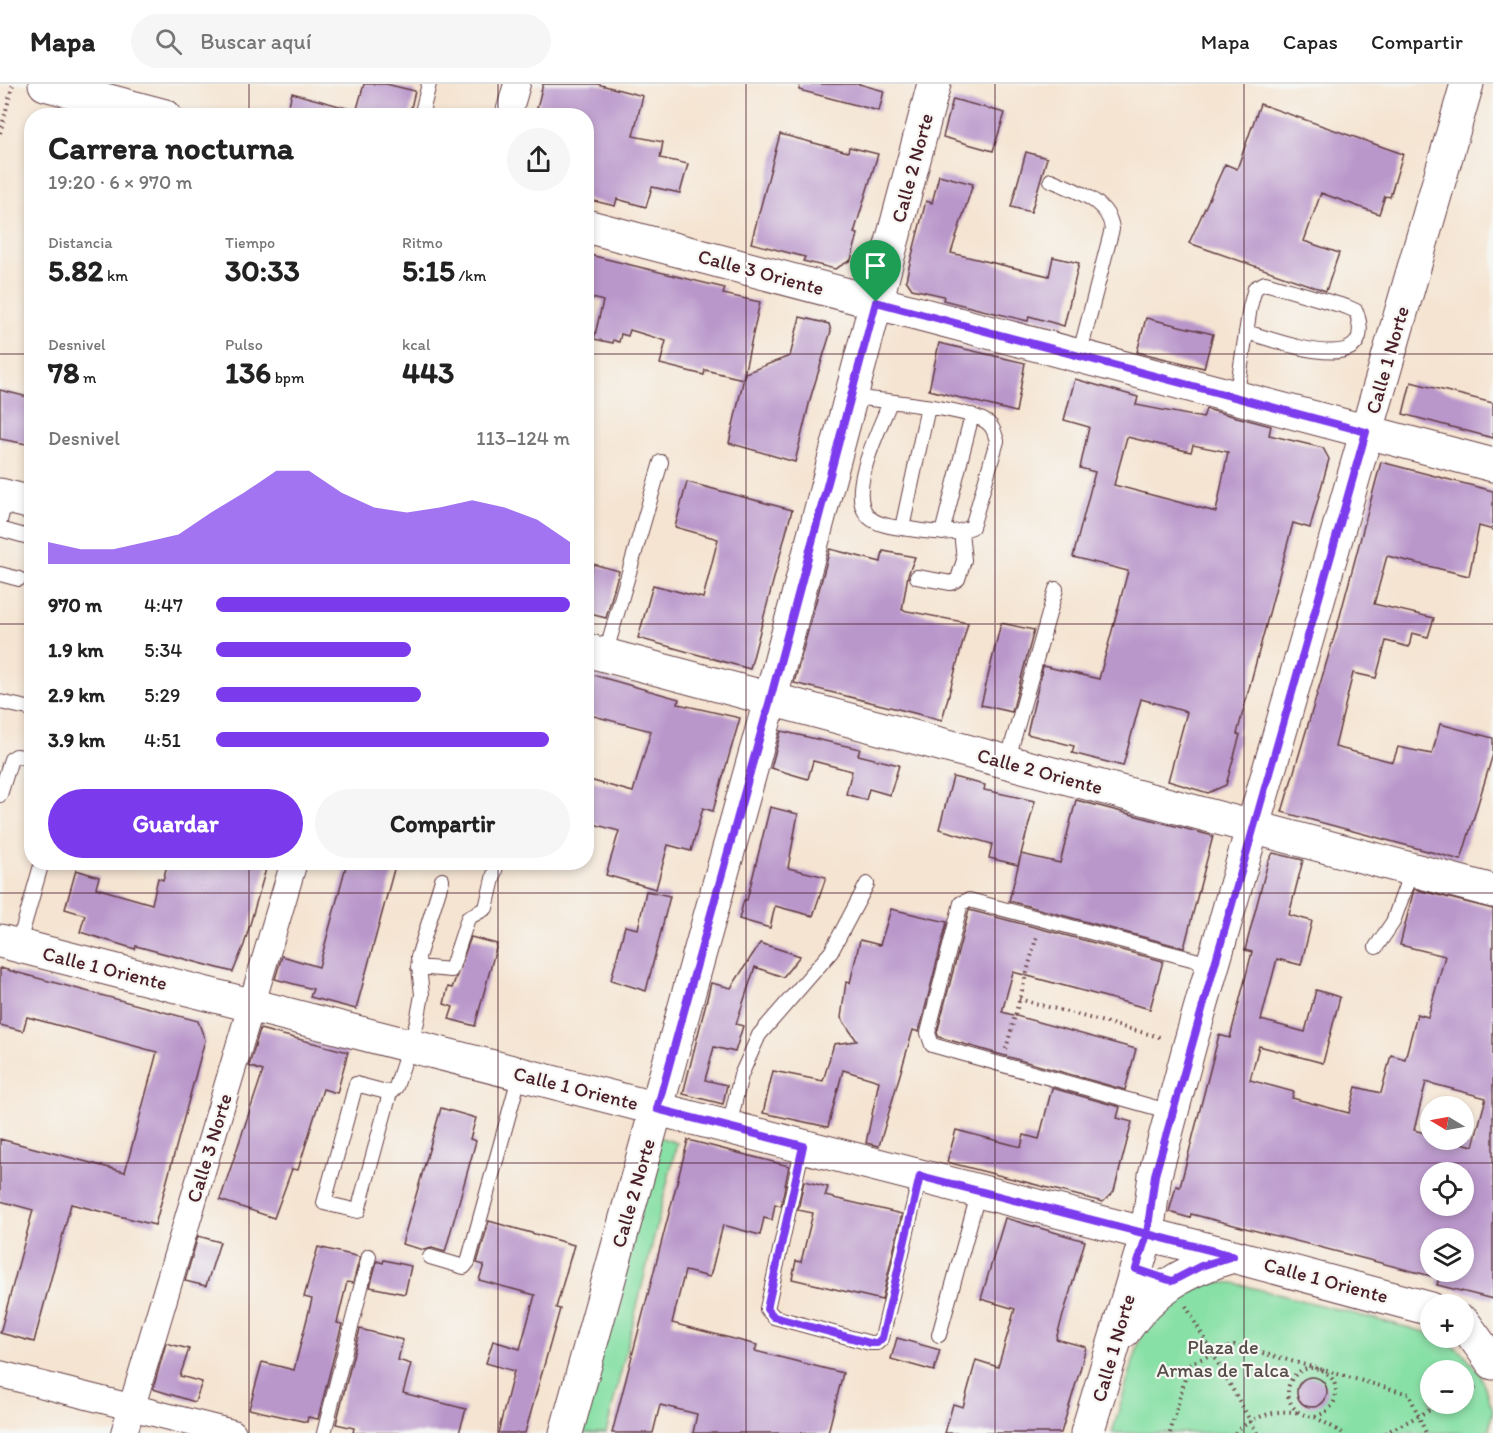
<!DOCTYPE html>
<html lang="es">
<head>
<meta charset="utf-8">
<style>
  body { margin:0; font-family:Itim,sans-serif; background:#f6f6f6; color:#222; height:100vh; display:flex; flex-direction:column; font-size:22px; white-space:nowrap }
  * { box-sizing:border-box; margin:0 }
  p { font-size:20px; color:#767676 }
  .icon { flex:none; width:33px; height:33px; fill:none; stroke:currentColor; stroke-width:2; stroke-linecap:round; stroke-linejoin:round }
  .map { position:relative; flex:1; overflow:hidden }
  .panel { position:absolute; left:24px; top:24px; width:570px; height:762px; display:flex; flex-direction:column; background:#fff; border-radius:24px; box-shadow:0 3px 9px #0003 }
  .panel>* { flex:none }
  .needle { width:39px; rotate:280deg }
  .controls { position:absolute; left:1420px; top:1012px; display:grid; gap:12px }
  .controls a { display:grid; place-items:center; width:54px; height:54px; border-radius:50%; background:#fff; box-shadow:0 3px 9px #0003; font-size:30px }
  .pin { position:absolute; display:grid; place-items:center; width:51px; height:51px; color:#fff; margin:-62px -26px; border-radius:50% 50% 50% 0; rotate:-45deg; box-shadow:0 0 6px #0007 }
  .pin .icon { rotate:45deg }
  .round { display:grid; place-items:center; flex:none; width:63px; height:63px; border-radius:32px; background:#f6f6f6 }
  .overview { display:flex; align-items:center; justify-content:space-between; height:102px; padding:0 24px }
  h1 { font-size:33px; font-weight:700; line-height:45px }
  .stats { display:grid; grid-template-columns:repeat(3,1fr); gap:9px; height:102px; padding:6px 24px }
  .stats div { display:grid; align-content:center }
  .stats b { font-size:30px; font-weight:700 }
  .stats small { font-size:16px; font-weight:400 }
  .stats p { font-size:16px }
  .chart { height:168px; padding:12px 24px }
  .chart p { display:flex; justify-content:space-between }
  .chart svg { width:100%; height:108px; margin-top:6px; fill:#7c3aed; opacity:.7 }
  .primary-button { display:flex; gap:12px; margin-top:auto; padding:12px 24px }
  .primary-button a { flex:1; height:69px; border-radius:36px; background:#7c3aed; color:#fff; font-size:24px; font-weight:700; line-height:69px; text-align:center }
  .primary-button a+a { background:#f6f6f6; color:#222 }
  ul { padding:0 24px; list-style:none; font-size:20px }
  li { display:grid; grid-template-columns:96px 72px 1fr; align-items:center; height:45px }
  li i { height:15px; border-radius:8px; background:#7c3aed }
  header { display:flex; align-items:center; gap:36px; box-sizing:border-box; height:84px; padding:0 30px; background:#fff; border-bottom:2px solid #e0e0e0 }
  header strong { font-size:28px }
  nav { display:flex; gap:33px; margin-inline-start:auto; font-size:21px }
  .search { width:420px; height:54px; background:#f6f6f6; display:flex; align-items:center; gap:15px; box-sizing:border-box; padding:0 21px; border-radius:33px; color:#767676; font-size:22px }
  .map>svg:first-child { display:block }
  .green { fill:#87e0a5; stroke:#688068; stroke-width:1.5; fill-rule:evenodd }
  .building { fill:#ba97cb; fill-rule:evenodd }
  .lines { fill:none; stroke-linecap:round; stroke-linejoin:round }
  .lane-casing { stroke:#643d44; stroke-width:16 }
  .street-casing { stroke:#643d44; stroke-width:28 }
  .secondary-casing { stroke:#643d44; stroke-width:35 }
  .path { stroke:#643d44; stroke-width:4; stroke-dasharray:1.5 4.5; stroke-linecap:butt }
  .lane { stroke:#fff; stroke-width:14 }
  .street { stroke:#fff; stroke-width:26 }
  .secondary { stroke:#fff; stroke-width:33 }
  .route-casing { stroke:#fff; stroke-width:12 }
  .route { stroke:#7c3aed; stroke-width:8 }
  .grid { fill:none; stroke:#4a1f2b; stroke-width:1.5; stroke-opacity:0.55 }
  .labels { text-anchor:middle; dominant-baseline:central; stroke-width:4.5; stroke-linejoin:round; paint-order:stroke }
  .street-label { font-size:20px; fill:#4a1f2b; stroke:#f6f6f2 }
  .park-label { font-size:20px; fill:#594f4a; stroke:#f6f6f2 }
</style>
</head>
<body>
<header>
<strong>Mapa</strong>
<div class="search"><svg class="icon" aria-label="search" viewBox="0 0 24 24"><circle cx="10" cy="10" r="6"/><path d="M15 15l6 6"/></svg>Buscar aquí</div>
<nav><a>Mapa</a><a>Capas</a><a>Compartir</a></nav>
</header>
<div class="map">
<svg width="1493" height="1349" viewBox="0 0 1493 1349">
  <rect width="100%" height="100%" fill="#f6f6f2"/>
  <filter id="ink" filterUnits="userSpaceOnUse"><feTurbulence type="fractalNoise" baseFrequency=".0167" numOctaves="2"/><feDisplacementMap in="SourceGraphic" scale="12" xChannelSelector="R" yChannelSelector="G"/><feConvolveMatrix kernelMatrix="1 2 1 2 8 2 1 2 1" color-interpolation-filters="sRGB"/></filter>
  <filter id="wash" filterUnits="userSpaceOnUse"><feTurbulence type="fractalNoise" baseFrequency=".008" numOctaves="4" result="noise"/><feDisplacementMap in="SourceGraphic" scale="24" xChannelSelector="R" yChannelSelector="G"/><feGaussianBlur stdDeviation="1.35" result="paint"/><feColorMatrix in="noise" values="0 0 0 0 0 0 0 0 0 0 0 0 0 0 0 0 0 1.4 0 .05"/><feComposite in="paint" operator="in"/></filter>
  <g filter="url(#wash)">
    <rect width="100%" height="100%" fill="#f5e4d1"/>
    <path class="green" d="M658,1053L677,1059L606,1349H575Z
      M1207,1198L1234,1199L1429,1249L1431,1254L1444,1255L1463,1269L1480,1290L1493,1326L1488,1349H1112L1144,1241L1159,1220ZM1431,1287H1464V1320H1431Z"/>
    <g id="blocks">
      <path class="building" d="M364,0H386L415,7L409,32H355Z
        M543,0H597L643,12L633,52L663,58L660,74L688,80L680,109L652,103L646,123L617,115L615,122L586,115V32H535Z
        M800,0H859L884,7L879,27L799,6Z
        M292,9L354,26L353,32H286Z
        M953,15L1005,29L993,67L943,53Z
        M1260,20L1403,70L1390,113L1385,112L1379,130L1321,109L1304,157L1339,169L1326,207L1189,159L1225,80L1237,85Z
        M780,50L848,68L849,63L878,70L854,149L858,150L851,176L835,185L803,177L805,173L751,159Z
        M1026,68L1047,74L1031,128L1011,123Z
        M939,91L973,100L951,169L1049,192L1053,173L1079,179L1064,242L1029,232L1028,237L978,225L943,216L944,212L912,205L906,196L908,187L926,117L932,119Z
        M586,170L725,204L723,210L760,218L743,295L705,286L704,291L660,280L666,257L630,246L628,252L621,250L619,258L613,256V259L594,255L603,217L586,212Z
        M800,233L829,240L831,247L811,312L795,378L729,359L745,289L790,272Z
        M1146,234L1213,250L1204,284L1137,268Z
        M939,259L1025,279L1016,328L929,306Z
        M1075,295L1138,313L1136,321L1203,334L1206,325L1271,342L1269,351L1323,364L1329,375L1310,444L1293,439L1237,650L1240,651L1226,701L1208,709L1168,697L1187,628L1141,615L1123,682L1072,669L1074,662L1027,650L1043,582L1099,595L1128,487L1073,473L1095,388L1080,384L1089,343L1064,336ZM1127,353L1191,368L1193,361L1228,368L1216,428L1114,401Z
        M1411,298L1493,319V354L1403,330Z
        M0,306L32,314V361L0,355Z
        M1381,378L1493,407V446L1479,442L1469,492L1387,472L1374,520L1434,534L1428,553L1412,549L1409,563L1386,557L1376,594L1353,589L1335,663L1393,678L1398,663L1432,670L1440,640L1493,654V670L1461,776L1282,728L1337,543Z
        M687,398L792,426L750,585L638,554L653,501L703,514L718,455L675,443Z
        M830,465L881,478L883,467L915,473L908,491L902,526L968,539L942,636L794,599Z
        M593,480L619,487L606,534L586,529V503Z
        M1001,539L1034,546L1012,628L981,621Z
        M586,589L679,615L678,620L740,634L713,727L703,724L691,767L668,761L656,805L606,791L619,747L586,738V695L633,708L651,647L586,630Z
        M781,647L860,665L858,671L899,681L890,711L869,705L866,716L846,710L852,687L813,677L808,695L771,684Z
        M953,693L985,701L984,706L1035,717L1021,770L1060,779L1076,716L1213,752L1184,864L1009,817L1021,771L1018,781L989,774L992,760L939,745Z
        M770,723L798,730L788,784L826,793L813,832L775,822L770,844L739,835L744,816H747Z
        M1273,769L1303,776L1289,831L1312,837L1301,881L1277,875L1261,936L1305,948L1316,906L1340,913L1323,979L1259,962L1250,996L1294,1008L1292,1014L1349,1029L1356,1003L1381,1009L1391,971L1405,975L1417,930L1428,933L1445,872L1400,861L1414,805L1493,825V1215L1437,1201L1439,1194L1191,1130L1190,1134L1169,1128L1176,1102L1180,1103L1219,951L1230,954L1252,868L1245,866L1268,778ZM1426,998L1486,1014L1473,1062L1451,1056H1431V1051L1414,1046ZM1431,1089H1464V1122H1431ZM1431,1155H1464V1188H1431Z
        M168,778H268L244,861L233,888L136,862L135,865L80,848L85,831L65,825L76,786L99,793L96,804L152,820L158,794L163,796Z
        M347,778H396L356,925L310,913L313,905L275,895L282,872L319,883Z
        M646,807L670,812L646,907L611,896L625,842L638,845Z
        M891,825L947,838L919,948L913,946L879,1062L866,1059L879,997L843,986L828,1043L763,1029L773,987L823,997L834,960L857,957L841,934L846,898L850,899L860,856L880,861Z
        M969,826L1163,877L1150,925L1013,888L1002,928L1136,965L1125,1006L939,953L937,949Z
        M471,853L497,860L475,942L449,935L453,923L444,920L448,903L452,904Z
        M760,859L800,872L783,893L755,883L736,940L743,942L735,968L714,963L705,996L727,1001L723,1020L683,1010L711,899L731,904Z
        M0,884L198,937L205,956L155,1141L71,1120L34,1258L0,1249L33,1126L0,1117V1055L125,1088L157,968L27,933L23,947L0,941Z
        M260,945L348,968L337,1009L323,1005L298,1086L292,1085L274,1134L220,1116L263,987L249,982Z
        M1052,1004L1120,1023L1117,1034L1132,1038L1114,1107L1103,1118L947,1078L956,1046L1021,1063L1024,1051L1039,1055Z
        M441,1024L476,1034L470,1055L476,1057L445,1168L432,1164L424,1166L402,1160Z
        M688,1056L789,1082L781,1122L775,1120L772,1136L764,1134L760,1151L723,1141L710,1193L685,1187L672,1239L757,1261L755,1267L843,1289L828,1349H693L697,1330L660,1321L653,1349H612Z
        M804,1097L828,1103L825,1112L902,1130L882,1216L792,1195L796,1177L801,1178L813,1129L798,1126Z
        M1005,1134L1085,1157L1056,1255L1086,1263L1080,1286L1061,1349H945L953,1320L963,1323L976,1276L998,1283L1015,1225L981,1215Z
        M489,1137L574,1161L556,1224L560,1225L525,1349H498L514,1287L486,1279L493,1257L520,1265L535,1211L479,1196L484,1181L477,1179Z
        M198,1152L220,1158L206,1202L185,1197Z
        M318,1163L360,1173L353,1199L347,1198L337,1239L342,1240L318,1335L308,1333L307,1338L249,1325L262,1278L294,1286L312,1215L304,1213Z
        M384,1176L411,1182L405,1210L370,1203L377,1177L383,1179Z
        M360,1245L403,1256L398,1276L411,1280L403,1309L466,1325L459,1349H353L354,1344L336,1340Z
        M897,1254L940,1266L934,1287L891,1275Z
        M166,1259L189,1265L180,1292L202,1298L195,1318L153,1305Z
        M1297 1308a15 15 0 1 1 30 0a15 15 0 1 1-30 0Z"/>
    </g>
  </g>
  <g filter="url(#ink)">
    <use href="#blocks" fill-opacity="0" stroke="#643d44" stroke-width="1.5"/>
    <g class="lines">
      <defs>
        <path id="lane" d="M421,32L429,0
          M1051,96C1075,107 1109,116 1112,145L1079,272
          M851,313C877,316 973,324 989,340C994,344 995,351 997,357L972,443C951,452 931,448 909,445C898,444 878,441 870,434C844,412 880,345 890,318
          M1236,314L1250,223L1255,204L1265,199L1347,223L1356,227C1381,298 1276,256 1246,248
          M0,437L6,413
          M902,444L928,323
          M0,445L32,454
          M942,449L972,331
          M0,490L19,495
          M917,493L951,499L958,495L964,476L961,448
          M605,571L661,378
          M0,618L32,625
          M1007,678L1056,505
          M0,711L11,675L16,672L32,674
          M18,862L42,778
          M1376,863L1393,838L1412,785
          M418,883L451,886L468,834L486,824L497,778
          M390,1009L356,1000L324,1119L358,1127L390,1009L396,1003L417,938L422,911L418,873L442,796
          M1171,1028L932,961L928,949L961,819L969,816L1214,881
          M729,1043L741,991L759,951L831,868L867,800
          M803,1062L767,1225L774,1233L870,1259H877L882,1254L920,1092
          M430,1173L464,1183L468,1178L520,990
          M939,1251L979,1107
          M324,1349L369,1172"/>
        <path id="street" d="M508,32L517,0
          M0,1290L233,1349
          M124,1349L294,778"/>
        <path id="secondary" d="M45,0L165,32
          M586,142L1493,381
          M0,411L32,419
          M586,566L1493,807
          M0,857L1233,1172L1431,1225
          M1464,1239L1493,1279
          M1124,1247C1154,1204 1184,1187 1233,1172
          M566,1349L770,617L934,0
          M1087,1349L1147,1150L1155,1091L1190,960L1467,0"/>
      </defs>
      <use href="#lane" class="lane-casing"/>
      <use href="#street" class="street-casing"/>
      <use href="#secondary" class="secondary-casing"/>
      <path class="path" d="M0,49L13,0
        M1019,915L1163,954
        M1006,965L1037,851
        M1186,1222L1257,1349
        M1288 1308a24 24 0 1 1 48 0a24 24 0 1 1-48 0Z
        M1464,1309L1477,1302
        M1315,1333L1343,1349
        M1170,1349L1189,1280L1234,1261L1409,1310L1426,1349
        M1235,1349C1251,1333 1277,1324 1299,1329
        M1385,1349L1442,1320"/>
      <use href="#lane" class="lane"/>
      <use href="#street" class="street"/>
      <use href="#secondary" class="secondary"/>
    </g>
  </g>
  <g class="lines" filter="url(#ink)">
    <defs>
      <path id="route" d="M876,218L770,616L657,1025L803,1062L767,1225L774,1233L870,1259H877L882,1254L920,1092L1147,1150L1136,1185L1172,1197L1201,1182L1233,1172L1147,1150L1155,1091L1366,348L876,218"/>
    </defs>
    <use href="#route" class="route-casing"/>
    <use href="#route" class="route"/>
  </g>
  <path class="grid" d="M249,0V32M498,0V32M746,0V1349M995,0V1349M1244,0V1349M0,270H32M586,270H1493M0,540H32M586,540H1493M249,778V1349M498,778V1349M0,809H1493M0,1079H1493"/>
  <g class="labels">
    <g class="street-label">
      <text transform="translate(912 84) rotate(-75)">Calle 2 Norte</text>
      <text transform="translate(761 188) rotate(15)">Calle 3 Oriente</text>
      <text transform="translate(1387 276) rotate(-74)">Calle 1 Norte</text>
      <text transform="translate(1040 687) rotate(15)">Calle 2 Oriente</text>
      <text transform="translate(105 884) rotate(14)">Calle 1 Oriente</text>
      <text transform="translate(576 1004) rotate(14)">Calle 1 Oriente</text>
      <text transform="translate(209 1064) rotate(-73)">Calle 3 Norte</text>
      <text transform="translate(633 1109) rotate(-74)">Calle 2 Norte</text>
      <text transform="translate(1326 1196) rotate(15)">Calle 1 Oriente</text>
      <text transform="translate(1113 1264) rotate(-74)">Calle 1 Norte</text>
    </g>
    <g class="park-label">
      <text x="1223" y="1263">Plaza de<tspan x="1223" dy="23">Armas de Talca</tspan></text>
    </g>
  </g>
</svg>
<div class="controls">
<a><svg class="needle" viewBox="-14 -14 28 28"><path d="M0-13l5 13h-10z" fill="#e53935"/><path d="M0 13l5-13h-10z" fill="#767676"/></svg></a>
<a><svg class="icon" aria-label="locate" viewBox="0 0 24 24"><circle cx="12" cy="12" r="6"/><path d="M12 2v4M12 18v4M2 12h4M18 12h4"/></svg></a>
<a><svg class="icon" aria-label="layers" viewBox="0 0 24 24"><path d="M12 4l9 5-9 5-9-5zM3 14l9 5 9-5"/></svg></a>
<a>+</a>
<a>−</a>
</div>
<div class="pin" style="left:876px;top:218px;background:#1e9e55"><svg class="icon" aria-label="arrive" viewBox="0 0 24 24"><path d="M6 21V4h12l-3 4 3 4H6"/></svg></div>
<section class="panel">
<div class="overview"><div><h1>Carrera nocturna</h1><p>19:20 · 6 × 970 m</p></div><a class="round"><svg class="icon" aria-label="share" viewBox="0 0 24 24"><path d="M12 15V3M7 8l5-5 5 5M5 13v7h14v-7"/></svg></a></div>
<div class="stats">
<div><p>Distancia</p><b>5.82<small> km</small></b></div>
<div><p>Tiempo</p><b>30:33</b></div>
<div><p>Ritmo</p><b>5:15<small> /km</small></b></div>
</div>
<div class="stats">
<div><p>Desnivel</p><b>78<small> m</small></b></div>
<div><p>Pulso</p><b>136<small> bpm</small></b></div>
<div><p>kcal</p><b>443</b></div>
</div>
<div class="chart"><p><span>Desnivel</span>113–124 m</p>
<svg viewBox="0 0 160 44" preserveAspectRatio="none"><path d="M0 44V35L10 38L20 38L30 35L40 32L50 23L60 15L70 6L80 6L90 15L100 21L110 23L120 21L130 18L140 21L150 26L160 35V44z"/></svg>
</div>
<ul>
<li><b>970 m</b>4:47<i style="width:100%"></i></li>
<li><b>1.9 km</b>5:34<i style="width:55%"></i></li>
<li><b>2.9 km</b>5:29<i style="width:58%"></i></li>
<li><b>3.9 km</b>4:51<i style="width:94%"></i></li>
</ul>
<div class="primary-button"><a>Guardar</a><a>Compartir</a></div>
</section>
</div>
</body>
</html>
